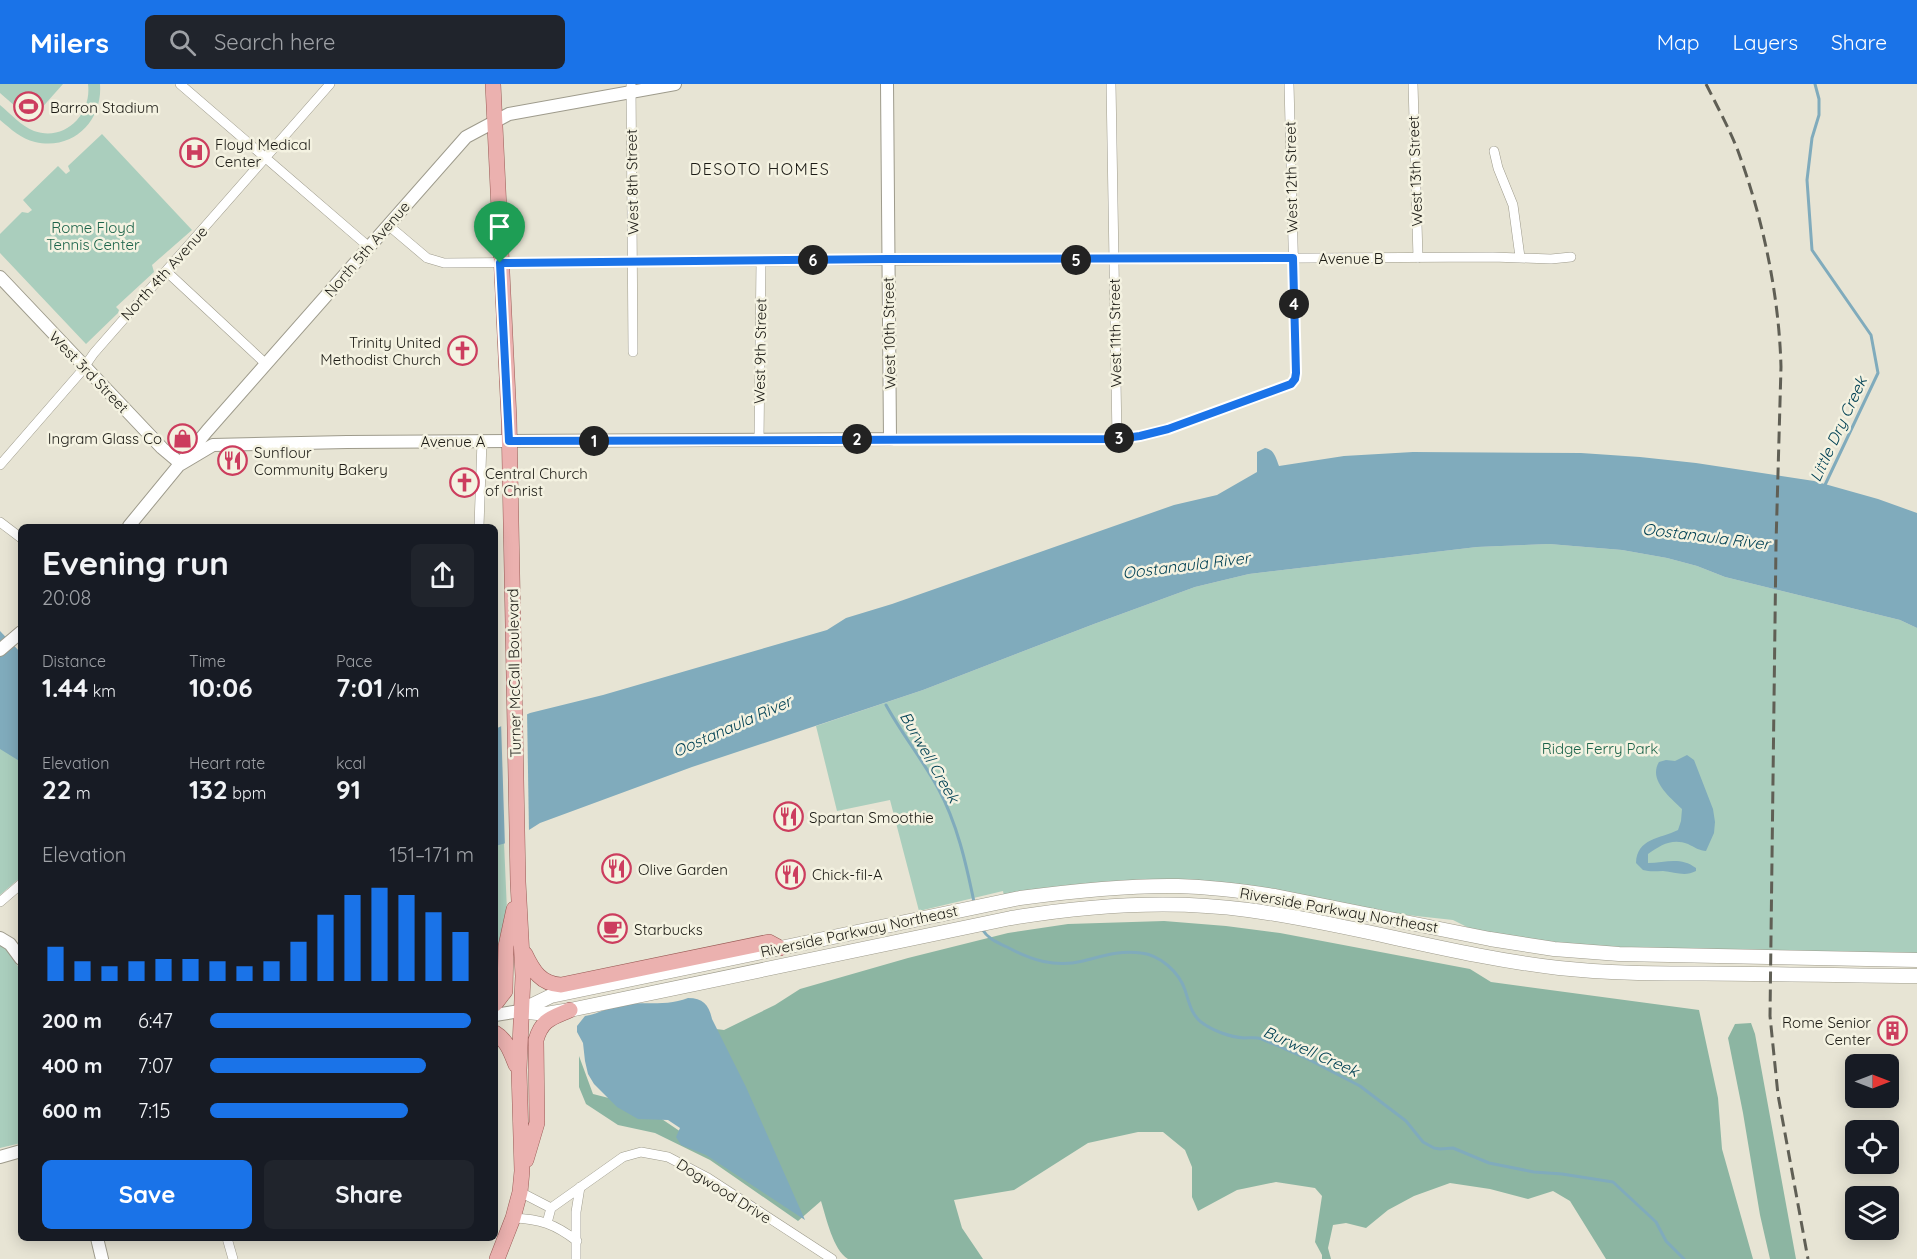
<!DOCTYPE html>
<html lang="en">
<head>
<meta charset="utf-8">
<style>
  body { margin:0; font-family:Quicksand,sans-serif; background:#20242c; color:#f1f3f6; height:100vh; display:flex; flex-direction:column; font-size:22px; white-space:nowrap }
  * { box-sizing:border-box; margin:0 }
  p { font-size:20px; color:#9ea1a6 }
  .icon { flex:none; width:33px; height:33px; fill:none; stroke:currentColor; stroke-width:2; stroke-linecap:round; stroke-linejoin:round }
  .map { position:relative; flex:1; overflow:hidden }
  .panel { position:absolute; left:18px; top:440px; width:480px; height:717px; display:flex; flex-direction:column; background:#171b24; border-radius:9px; box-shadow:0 3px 15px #0003 }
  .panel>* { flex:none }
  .needle { width:39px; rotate:90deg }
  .controls { position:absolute; left:1845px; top:970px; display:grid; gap:12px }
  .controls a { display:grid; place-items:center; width:54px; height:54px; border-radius:9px; background:#171b24; box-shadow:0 3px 15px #0003; font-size:30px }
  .pin { position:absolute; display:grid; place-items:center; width:51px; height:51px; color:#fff; margin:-62px -26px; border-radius:50% 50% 50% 0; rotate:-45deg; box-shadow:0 0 6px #0007 }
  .pin .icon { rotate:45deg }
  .km { position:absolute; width:30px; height:30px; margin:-15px; border-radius:50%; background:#222; color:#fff; font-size:16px; line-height:30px; text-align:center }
  .round { display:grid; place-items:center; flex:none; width:63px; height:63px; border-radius:9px; background:#20242c }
  .overview { display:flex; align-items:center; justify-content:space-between; height:102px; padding:0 24px }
  h1 { font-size:33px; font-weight:800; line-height:45px }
  .stats { display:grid; grid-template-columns:repeat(3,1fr); gap:9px; height:102px; padding:6px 24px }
  .stats div { display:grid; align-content:center }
  .stats b { font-size:26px; font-weight:800 }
  .stats small { font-size:16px; font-weight:400 }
  .stats p { font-size:16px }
  .chart { height:168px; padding:12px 24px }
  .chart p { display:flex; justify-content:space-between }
  .chart svg { width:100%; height:108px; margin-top:6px; stroke:#1a73e8; stroke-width:6 }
  .button { display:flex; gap:12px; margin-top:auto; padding:12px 24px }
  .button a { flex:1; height:69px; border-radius:9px; background:#1a73e8; color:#fff; font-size:24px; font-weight:800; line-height:69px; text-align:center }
  .button a+a { background:#20242c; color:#f1f3f6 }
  ul { padding:0 24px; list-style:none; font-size:20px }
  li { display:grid; grid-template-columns:96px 72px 1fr; align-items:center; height:45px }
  li i { height:15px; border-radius:8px; background:#1a73e8 }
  header { display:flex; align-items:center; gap:36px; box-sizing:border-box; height:84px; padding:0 30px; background:#1a73e8; color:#fff }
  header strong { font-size:28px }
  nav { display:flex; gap:33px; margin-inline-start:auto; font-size:21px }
  .search { width:420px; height:54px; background:#20242c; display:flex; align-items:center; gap:15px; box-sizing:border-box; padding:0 21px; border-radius:9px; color:#9ea1a6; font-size:22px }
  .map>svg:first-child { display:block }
  .green { fill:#aacebd }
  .forest { fill:#8cb5a2 }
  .water { fill:#80abbc }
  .pier { fill:#e7e4d4 }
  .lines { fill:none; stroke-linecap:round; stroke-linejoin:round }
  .stream { stroke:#80abbc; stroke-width:3 }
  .minor-casing { stroke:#9e9b8c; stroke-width:10 }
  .tertiary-casing { stroke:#9e9b8c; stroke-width:14 }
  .secondary-casing { stroke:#9e9b8c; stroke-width:15 }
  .primary-casing { stroke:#9a5b56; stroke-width:16 }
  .minor { stroke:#fff; stroke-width:9 }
  .tertiary { stroke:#fff; stroke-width:12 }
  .secondary { stroke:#fff; stroke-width:14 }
  .primary { stroke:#ebb1af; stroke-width:15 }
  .rail { stroke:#605f55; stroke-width:3; stroke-dasharray:12 6; stroke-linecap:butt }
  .route-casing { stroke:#fff; stroke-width:12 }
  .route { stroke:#1a73e8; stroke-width:8 }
  .labels { text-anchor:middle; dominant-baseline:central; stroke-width:5; stroke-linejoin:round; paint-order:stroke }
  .poi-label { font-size:15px; fill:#1c1b15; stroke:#f4f2e1; text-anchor:start }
  .street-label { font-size:15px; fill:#1c1b15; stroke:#f4f2e1 }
  .park-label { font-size:15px; fill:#1c644a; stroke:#f4f2e1 }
  .neighbourhood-label { font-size:16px; letter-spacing:1.5px; fill:#1c1b15; stroke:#f4f2e1 }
  .water-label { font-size:16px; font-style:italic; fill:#004154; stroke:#f4f2e1 }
</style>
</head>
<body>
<header>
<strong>Milers</strong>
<div class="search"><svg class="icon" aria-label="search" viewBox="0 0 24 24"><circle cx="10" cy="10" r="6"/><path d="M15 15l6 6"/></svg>Search here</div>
<nav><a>Map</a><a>Layers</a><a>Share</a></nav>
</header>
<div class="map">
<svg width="1917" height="1175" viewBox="0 0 1917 1175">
  <rect width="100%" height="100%" fill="#e7e4d4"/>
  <path class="green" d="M0,0H63L31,36L0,9Z
    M88,0H100C103,37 73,67 35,58C21,55 11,45 0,36V21C11,30 21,42 34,47C65,58 92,30 88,0Z
    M102,50L192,146L152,181L154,188L116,223L119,226L118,229L86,260L0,169V150L22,128L28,129L32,126L23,116L58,82L66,90L70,87L68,82Z
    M1549,460L1622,466L1667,474L1697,482L1725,493L1900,536L1917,544V869L1616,864L1541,857L1473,846L1453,836L1398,830L1268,805L1004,812L1003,807L919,827L890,716L837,727L816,642L923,606L1094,540L1195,503L1249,490L1477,463Z
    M0,599L21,621V793L0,811Z
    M502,713L507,827L503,895L495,914V714Z
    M0,859L5,863L21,887V1059L0,1064Z"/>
  <path class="forest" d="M1164,837L1226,842L1280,849L1470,885L1491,898L1699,926L1718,1014L1722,1065L1753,1175H1606L1570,1117L1553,1107L1528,1115L1490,1105L1450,1099L1414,1112L1388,1126L1366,1144L1346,1139L1333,1141L1328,1164L1331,1175H1322V1171L1315,1158L1322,1112L1315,1104L1276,1098L1237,1106L1198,1127L1192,1113V1083L1185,1066L1163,1048H1138L1088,1059L1014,1106L954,1116L962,1144L983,1175H848C833,1166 826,1133 821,1117L798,1137L710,1076L655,1049L618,1041L586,1020L579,1003V972L593,1010L644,1023L684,1050L700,943L724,946L775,921L800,905L908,874L1008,849L1068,840Z
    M1751,939L1755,950L1796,1175H1770L1760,1131L1743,1029L1728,954L1735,940Z"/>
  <path class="water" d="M1265,364C1274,365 1276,374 1279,382L1344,372L1413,368L1581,369L1640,373L1696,379L1814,397L1878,415L1917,429V544L1900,536L1725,493L1697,482L1667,474L1622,466L1549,460L1477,463L1249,490L1195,503L1094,540L923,606L692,683L540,739L510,758L495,762V645L530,629L603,611L827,546L846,534L892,520L1174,421L1217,411L1257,388V368Z
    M0,547L21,569V678L0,665Z
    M1687,671L1694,676L1713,725L1715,738L1714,749L1706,767C1700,767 1694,763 1688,760C1672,754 1661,761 1648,770V779C1665,779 1680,772 1696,784V787C1685,793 1675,788 1663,787C1656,787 1650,788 1643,786L1636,779C1637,754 1660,755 1678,746L1681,737L1682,725C1670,713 1648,696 1659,678L1666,676L1675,677Z
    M688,914C703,914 709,921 712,935L746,1003L805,1136L706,1071L681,1061L676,1053L680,1044L668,1036L638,1035L617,1023L594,1000L588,990L585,977L583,959L577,948V942L585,932C599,930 612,921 626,920C647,918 668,922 688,914Z"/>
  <path class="pier" d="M527,626L529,749L511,761L505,763L501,638Z"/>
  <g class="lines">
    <path class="stream" d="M1815,0L1819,15V31L1812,54L1807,96L1812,166L1871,251L1878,289L1824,403
      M886,621C902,650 922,675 938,704C957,739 966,779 974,818
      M982,845C989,856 997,858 1007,863C1031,876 1055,884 1083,877C1103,872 1120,866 1141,869C1160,871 1179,888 1185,906C1189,918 1191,930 1201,938C1213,947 1230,953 1244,954C1251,954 1256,953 1262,955L1304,973L1360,1002L1406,1037L1423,1058L1434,1064L1440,1065L1453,1064L1489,1079L1534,1088L1562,1090L1613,1098L1656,1138L1666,1157L1684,1175"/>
    <defs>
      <path id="minor" d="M180,0L369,163
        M631,0L633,268
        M1111,0L1117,355
        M1413,0L1418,174
        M1494,67L1498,84L1513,121L1520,173
        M388,141L427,174L444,179L1493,173L1551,175L1571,173
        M166,187L266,280
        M890,355H1117L1140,352L1168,345L1291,300L1295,295L1296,278L1289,0
        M759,357L761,177
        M0,381L80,289L94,269L108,253L330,0
        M0,438L21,454
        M479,442L482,357
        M0,818L21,800
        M520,1108L551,1124L547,1139
        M551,1124L623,1073L641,1068L668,1073L708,1094L832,1175
        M513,1134C540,1135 555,1140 577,1157
        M227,1154L233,1175
        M576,1175V1128L580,1103"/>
      <path id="tertiary" d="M0,193L162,364L181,380
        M181,380L213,361L347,358L890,355L887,0
        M129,442L207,347L466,53L509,30L675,0
        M0,566L21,548
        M0,854L10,860L21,875
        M495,931L520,927
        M0,1073L21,1067
        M97,1154L102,1175"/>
      <path id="secondary" d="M520,927L551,912L1020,814C1072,807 1125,801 1178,802C1210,803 1243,807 1275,812L1490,855L1554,865L1619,870L1917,876
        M520,927L546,930L570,926L1011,834C1089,821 1169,815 1248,826C1353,840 1454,872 1559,884C1623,891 1688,889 1752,890C1807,890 1862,892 1917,892"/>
      <path id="primary" d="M493,0L509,335L518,798L523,892L519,986L522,1087L520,1108L513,1134L497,1175
        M525,870C533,887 541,900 561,901L769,858L780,864
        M495,920L505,907L506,862L514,825
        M495,949C507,956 511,969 516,981
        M526,1076L537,1039L536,956C542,935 552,934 570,926"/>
    </defs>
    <use href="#minor" class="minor-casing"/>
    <use href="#tertiary" class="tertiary-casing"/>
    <use href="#secondary" class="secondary-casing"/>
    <use href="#primary" class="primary-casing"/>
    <use href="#minor" class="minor"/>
    <use href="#tertiary" class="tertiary"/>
    <use href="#secondary" class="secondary"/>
    <use href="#primary" class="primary"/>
    <path class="rail" d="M1706,0C1717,22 1729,44 1738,67C1763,135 1779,210 1781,283L1776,460L1770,932L1778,1011L1808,1175"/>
  </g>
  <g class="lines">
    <defs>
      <path id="route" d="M1293,174L1296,289L1295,295L1291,300L1168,345L1140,352L1117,355L509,357L500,179L888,175Z"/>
    </defs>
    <use href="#route" class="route-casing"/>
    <use href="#route" class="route"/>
  </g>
  <defs>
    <symbol id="stadium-ring" viewBox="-11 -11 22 22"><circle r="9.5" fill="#f4f2e1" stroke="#cc3d5e" stroke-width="1.5"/><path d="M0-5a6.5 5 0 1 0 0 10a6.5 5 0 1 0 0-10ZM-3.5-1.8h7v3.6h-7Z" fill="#cc3d5e"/></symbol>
    <symbol id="hospital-ring" viewBox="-11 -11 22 22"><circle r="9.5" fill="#f4f2e1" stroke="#cc3d5e" stroke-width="1.5"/><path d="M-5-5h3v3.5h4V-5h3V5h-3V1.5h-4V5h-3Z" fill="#cc3d5e"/></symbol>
    <symbol id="church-ring" viewBox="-11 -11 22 22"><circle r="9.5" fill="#f4f2e1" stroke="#cc3d5e" stroke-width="1.5"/><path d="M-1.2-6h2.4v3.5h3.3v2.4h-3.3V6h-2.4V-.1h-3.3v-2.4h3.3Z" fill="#cc3d5e"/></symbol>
    <symbol id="shop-ring" viewBox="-11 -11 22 22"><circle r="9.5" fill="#f4f2e1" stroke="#cc3d5e" stroke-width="1.5"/><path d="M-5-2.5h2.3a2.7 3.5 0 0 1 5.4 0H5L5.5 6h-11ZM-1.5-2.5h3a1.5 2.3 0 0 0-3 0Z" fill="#cc3d5e"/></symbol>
    <symbol id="restaurant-ring" viewBox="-11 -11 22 22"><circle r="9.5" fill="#f4f2e1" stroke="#cc3d5e" stroke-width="1.5"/><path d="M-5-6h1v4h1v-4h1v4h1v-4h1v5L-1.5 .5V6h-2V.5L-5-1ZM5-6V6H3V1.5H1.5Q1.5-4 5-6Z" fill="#cc3d5e"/></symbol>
    <symbol id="cafe-ring" viewBox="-11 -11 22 22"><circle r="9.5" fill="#f4f2e1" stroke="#cc3d5e" stroke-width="1.5"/><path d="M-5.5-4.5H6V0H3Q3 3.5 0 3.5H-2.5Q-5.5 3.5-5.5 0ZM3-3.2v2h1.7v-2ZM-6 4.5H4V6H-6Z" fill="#cc3d5e"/></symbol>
    <symbol id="building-ring" viewBox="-11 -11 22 22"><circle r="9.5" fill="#f4f2e1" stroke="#cc3d5e" stroke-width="1.5"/><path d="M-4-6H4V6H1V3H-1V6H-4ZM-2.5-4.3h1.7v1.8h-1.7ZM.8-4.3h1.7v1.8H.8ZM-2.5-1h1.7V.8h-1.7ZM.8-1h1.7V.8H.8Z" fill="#cc3d5e"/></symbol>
  </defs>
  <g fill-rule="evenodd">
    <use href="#stadium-ring" x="12" y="6" width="33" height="33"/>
    <use href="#hospital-ring" x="178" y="52" width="33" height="33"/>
    <use href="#church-ring" x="446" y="250" width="33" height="33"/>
    <use href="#shop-ring" x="166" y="338" width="33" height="33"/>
    <use href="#restaurant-ring" x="216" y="360" width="33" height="33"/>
    <use href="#church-ring" x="448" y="382" width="33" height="33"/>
    <use href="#restaurant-ring" x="772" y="716" width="33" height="33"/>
    <use href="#restaurant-ring" x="600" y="768" width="33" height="33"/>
    <use href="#restaurant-ring" x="774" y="774" width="33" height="33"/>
    <use href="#cafe-ring" x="596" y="828" width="33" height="33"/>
    <use href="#building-ring" x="1876" y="930" width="33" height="33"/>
  </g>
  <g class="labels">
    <g class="poi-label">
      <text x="50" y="23">Barron Stadium</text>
      <text x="215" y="60">Floyd Medical<tspan x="215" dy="17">Center</tspan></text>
      <text x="441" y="258" text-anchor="end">Trinity United<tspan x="441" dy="17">Methodist Church</tspan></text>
      <text x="162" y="354" text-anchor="end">Ingram Glass Co</text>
      <text x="254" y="368">Sunflour<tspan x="254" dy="17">Community Bakery</tspan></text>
      <text x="485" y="389">Central Church<tspan x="485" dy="17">of Christ</tspan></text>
      <text x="809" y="733">Spartan Smoothie</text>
      <text x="638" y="785">Olive Garden</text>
      <text x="812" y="790">Chick-fil-A</text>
      <text x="634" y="845">Starbucks</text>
      <text x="1871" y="938" text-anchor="end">Rome Senior<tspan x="1871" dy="17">Center</tspan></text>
    </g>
    <g class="street-label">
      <text transform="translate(1415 87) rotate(-92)">West 13th Street</text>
      <text transform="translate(1291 93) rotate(-91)">West 12th Street</text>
      <text transform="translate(632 98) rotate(-91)">West 8th Street</text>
      <text transform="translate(367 165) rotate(-49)">North 5th Avenue</text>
      <text x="1351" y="174">Avenue B</text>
      <text transform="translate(164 189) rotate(-48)">North 4th Avenue</text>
      <text transform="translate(889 249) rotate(-91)">West 10th Street</text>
      <text transform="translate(1115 249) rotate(-91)">West 11th Street</text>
      <text transform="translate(760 267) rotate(-89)">West 9th Street</text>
      <text transform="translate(89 288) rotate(46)">West 3rd Street</text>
      <text x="453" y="357">Avenue A</text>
      <text transform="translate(514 589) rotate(-91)">Turner McCall Boulevard</text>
      <text transform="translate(1339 826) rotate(10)">Riverside Parkway Northeast</text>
      <text transform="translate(859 847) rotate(-12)">Riverside Parkway Northeast</text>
      <text transform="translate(724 1107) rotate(32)">Dogwood Drive</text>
    </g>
    <g class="park-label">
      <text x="93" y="143">Rome Floyd<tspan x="93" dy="17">Tennis Center</tspan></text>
      <text x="1600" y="664">Ridge Ferry Park</text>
    </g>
    <g class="neighbourhood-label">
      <text x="760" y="85">DESOTO HOMES</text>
    </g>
    <g class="water-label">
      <text transform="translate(1838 345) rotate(-65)">Little Dry Creek</text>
      <text transform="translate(1706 452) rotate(7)">Oostanaula River</text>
      <text transform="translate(1186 481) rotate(-7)">Oostanaula River</text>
      <text transform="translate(732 642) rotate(-24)">Oostanaula River</text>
      <text transform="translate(930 673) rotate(60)">Burwell Creek</text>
      <text transform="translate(1311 967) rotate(24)">Burwell Creek</text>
    </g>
  </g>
</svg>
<div class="controls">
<a><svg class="needle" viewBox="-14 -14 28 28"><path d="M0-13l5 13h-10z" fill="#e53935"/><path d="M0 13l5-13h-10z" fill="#9ea1a6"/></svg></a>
<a><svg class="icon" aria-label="locate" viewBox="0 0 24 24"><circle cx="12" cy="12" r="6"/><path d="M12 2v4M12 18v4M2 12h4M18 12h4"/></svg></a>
<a><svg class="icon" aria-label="layers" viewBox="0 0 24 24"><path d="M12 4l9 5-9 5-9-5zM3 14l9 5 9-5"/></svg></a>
</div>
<div class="pin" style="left:500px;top:179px;background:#1e9e55"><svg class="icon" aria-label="arrive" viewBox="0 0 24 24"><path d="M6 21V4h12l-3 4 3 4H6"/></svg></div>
<b class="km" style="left:594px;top:357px">1</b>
<b class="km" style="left:857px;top:355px">2</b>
<b class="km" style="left:1119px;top:354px">3</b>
<b class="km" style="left:1294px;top:220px">4</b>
<b class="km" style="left:1076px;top:176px">5</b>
<b class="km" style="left:813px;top:176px">6</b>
<section class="panel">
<div class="overview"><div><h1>Evening run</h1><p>20:08</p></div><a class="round"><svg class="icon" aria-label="share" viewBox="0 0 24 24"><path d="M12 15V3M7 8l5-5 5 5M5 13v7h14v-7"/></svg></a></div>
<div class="stats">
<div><p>Distance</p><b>1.44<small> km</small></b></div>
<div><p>Time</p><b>10:06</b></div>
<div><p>Pace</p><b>7:01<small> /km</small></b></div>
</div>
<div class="stats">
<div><p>Elevation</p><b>22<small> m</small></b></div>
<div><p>Heart rate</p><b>132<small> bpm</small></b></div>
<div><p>kcal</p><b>91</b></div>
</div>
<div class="chart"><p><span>Elevation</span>151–171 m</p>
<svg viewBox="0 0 160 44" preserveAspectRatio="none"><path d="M5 44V30M15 44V36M25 44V38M35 44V36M45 44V35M55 44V35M65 44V36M75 44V38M85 44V36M95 44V28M105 44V17M115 44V9M125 44V6M135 44V9M145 44V16M155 44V24"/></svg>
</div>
<ul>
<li><b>200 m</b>6:47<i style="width:99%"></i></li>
<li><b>400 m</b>7:07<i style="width:82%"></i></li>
<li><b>600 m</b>7:15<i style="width:75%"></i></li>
</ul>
<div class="button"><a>Save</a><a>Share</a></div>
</section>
</div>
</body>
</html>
